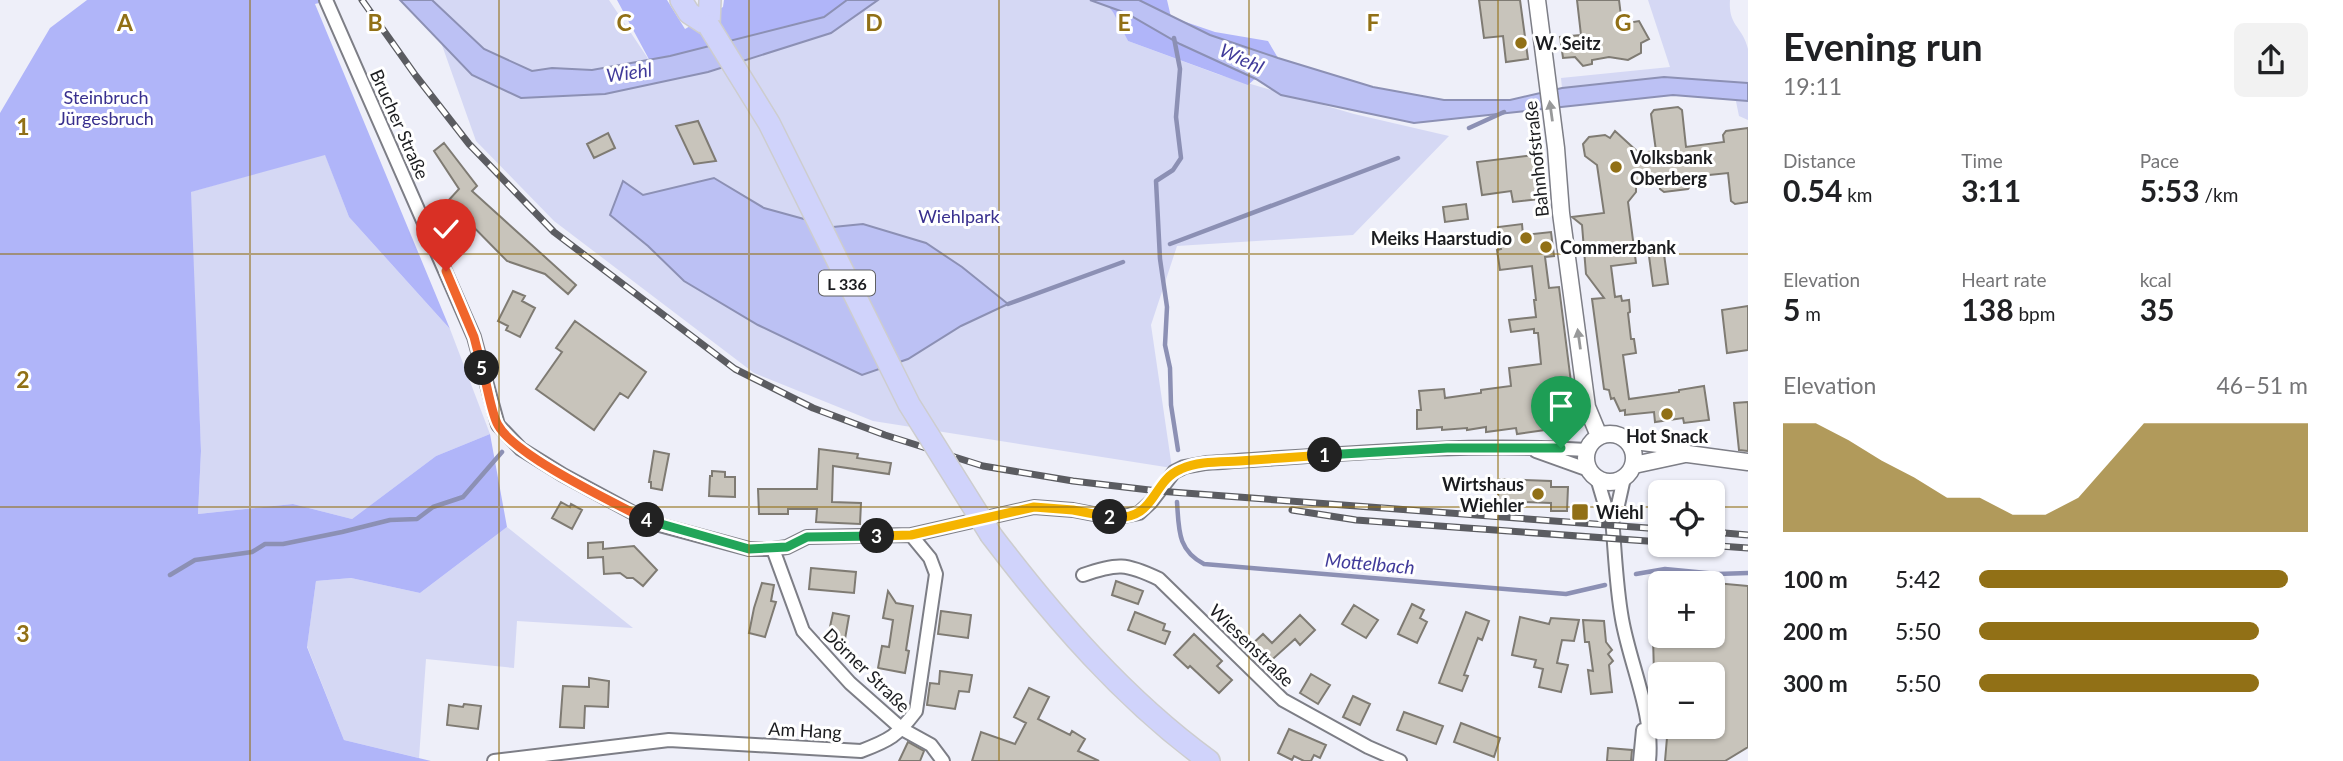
<!DOCTYPE html>
<html lang="en">
<head>
<meta charset="utf-8">
<style>
  body { margin:0; font-family:Lato,sans-serif; background:#f2f2f2; color:#202124; height:100vh; display:flex; flex-direction:column; font-size:26px; white-space:nowrap }
  * { box-sizing:border-box; margin:0 }
  p { font-size:23px; color:#757577 }
  .icon { flex:none; width:38px; height:38px; fill:none; stroke:currentColor; stroke-width:2; stroke-linecap:round; stroke-linejoin:round }
  .map { position:relative; flex:1; overflow:hidden }
  .panel { display:flex; flex-direction:column; background:#fff; width:595px }
  .panel>* { flex:none }
  .controls { position:absolute; left:1648px; top:480px; display:grid; gap:14px }
  .controls a { display:grid; place-items:center; width:77px; height:77px; border-radius:10px; background:#fff; box-shadow:0 2px 5px #0004; font-size:35px }
  .pin { position:absolute; display:grid; place-items:center; width:60px; height:60px; color:#fff; margin:-72px -30px; border-radius:50% 50% 50% 0; rotate:-45deg; box-shadow:0 0 7px #0007 }
  .pin .icon { rotate:45deg }
  .km { position:absolute; width:35px; height:35px; margin:-18px; border-radius:50%; background:#222; color:#fff; font-size:19px; line-height:35px; text-align:center }
  .round { display:grid; place-items:center; flex:none; width:74px; height:74px; border-radius:10px; background:#f2f2f2 }
  .overview { display:flex; align-items:center; justify-content:space-between; height:119px; padding:0 35px }
  h1 { font-size:38px; font-weight:700; line-height:52px }
  .metrics { display:grid; grid-template-columns:repeat(3,1fr); gap:10px; height:119px; padding:7px 35px }
  .metrics div { display:grid; align-content:center }
  .metrics b { font-size:30px; font-weight:700 }
  .metrics small { font-size:19px; font-weight:400 }
  .metrics p { font-size:19px }
  .chart { height:196px; padding:14px 35px }
  .chart p { display:flex; justify-content:space-between }
  .chart svg { width:100%; height:126px; margin-top:7px; fill:#917016; opacity:.7 }
  ul { padding:0 35px; list-style:none; font-size:23px }
  li { display:grid; grid-template-columns:112px 84px 1fr; align-items:center; height:52px }
  li i { height:18px; border-radius:9px; background:#917016 }
  main { display:flex; flex:1; min-height:0 }
  .map>svg:first-child { display:block }
  .green { fill:#d5d8f4 }
  .forest { fill:#b0b5f9 }
  .water { fill:#bcc1f4; stroke:#8c90b4; stroke-width:2 }
  .lines { fill:none; stroke-linecap:round; stroke-linejoin:round }
  .stream { stroke:#8c90b4; stroke-width:4.5 }
  .building { fill:#c8c4bb; stroke:#7f7b73; stroke-width:2 }
  .minor-casing { stroke:#7d7e86; stroke-width:16 }
  .tertiary-casing { stroke:#7d7e86; stroke-width:19 }
  .primary-casing { stroke:#cdcdce; stroke-width:24 }
  .minor { stroke:#fff; stroke-width:12 }
  .tertiary { stroke:#fff; stroke-width:16 }
  .primary { stroke:#d0d3fb; stroke-width:21 }
  .rail-casing { stroke:#5b5c61; stroke-width:7 }
  .rail { stroke:#fff; stroke-width:4.5; stroke-dasharray:13; stroke-linecap:butt }
  .primary-bridge-casing { stroke:#cdcdce; stroke-width:24; stroke-linecap:butt }
  .primary-bridge { stroke:#d0d3fb; stroke-width:21 }
  .oneway { fill:#98999a }
  .split-1-casing { stroke:#fff; stroke-width:14 }
  .split-2-casing { stroke:#fff; stroke-width:14 }
  .split-3-casing { stroke:#fff; stroke-width:14 }
  .split-4-casing { stroke:#fff; stroke-width:14 }
  .split-5-casing { stroke:#fff; stroke-width:14 }
  .split-6-casing { stroke:#fff; stroke-width:14 }
  .split-1 { stroke:#22a559; stroke-width:9 }
  .split-2 { stroke:#f5b400; stroke-width:9 }
  .split-3 { stroke:#f5b400; stroke-width:9 }
  .split-4 { stroke:#22a559; stroke-width:9 }
  .split-5 { stroke:#f0652b; stroke-width:9 }
  .split-6 { stroke:#f0652b; stroke-width:9 }
  .grid { fill:none; stroke:#917016; stroke-width:2; stroke-opacity:0.55 }
  .poi-dot { fill:#917016; stroke:#fff; stroke-width:2.5 }
  .labels { text-anchor:middle; dominant-baseline:central; stroke-width:6; stroke-linejoin:round; paint-order:stroke }
  .shield { fill:#fff; stroke:#5f6062; stroke-width:2 }
  .shield-label { font-size:16px; font-weight:bold; fill:#1b1c1f }
  .poi-label { font-size:18px; font-weight:bold; fill:#1b1c1f; stroke:#fff; text-anchor:start }
  .park-label { font-size:18px; fill:#382f8e; stroke:#fff }
  .street-label { font-size:18px; fill:#1b1c1f; stroke:#fff }
  .water-label { font-size:19px; font-style:italic; fill:#413b9a; stroke:#fff }
  .grid-label { font-size:23px; text-anchor:middle; font-weight:bold; fill:#917016; stroke:#fff; stroke-width:6; stroke-linejoin:round; paint-order:stroke }
</style>
</head>
<body>
<main>
<div class="map">
<svg width="1748" height="761" viewBox="0 0 1748 761">
  <rect width="100%" height="100%" fill="#eeeff9"/>
  <path class="green" d="M426,0H609L651,63L856,0H1103L1113,11L1128,41L1220,75L1354,114L1449,136L1353,235L1177,246L1151,325L1172,468L873,421L754,373L554,221L476,141Z
    M1648,0H1730C1728,26 1743,27 1748,49V120L1739,116L1732,82L1664,77L1562,88L1561,78L1670,67Z
    M325,154L349,217L450,329L490,434L436,456L352,519L293,504L198,514L201,451L190,192Z
    M507,527L633,628L517,621L514,668L426,659L419,758L344,740L307,646L316,581L351,578L420,593Z"/>
  <path class="forest" d="M87,0H331L315,4L450,329L349,217L325,155L191,192L201,451L198,514L293,504L352,519L436,456L490,434L507,527L420,593L351,578L316,581L307,647L344,740L431,761H0V113L50,28Z
    M617,0H667L685,29L723,7L724,0H856L815,25L651,63Z
    M1103,0H1167L1171,17L1215,32L1268,41L1278,58L1248,85L1128,41L1113,12Z"/>
  <path class="water" d="M400,0H432L484,49L532,71L552,68L592,70L670,56L824,17L847,0H878L831,33L708,72L605,94L521,98L472,75Z
    M1090,0H1139L1210,35L1278,58L1373,87L1444,100H1510L1562,88L1664,77L1748,83V101L1673,95L1414,123L1281,95L1256,79L1180,44L1126,13Z
    M714,178L764,208L833,227L863,224L926,243L962,267L1008,304L961,326L908,359L862,375L758,325L684,281L648,246L610,215L623,181L643,195Z"/>
  <g class="lines">
    <path class="stream" d="M1174,38L1180,69L1176,117L1181,158L1173,170L1156,181L1160,259L1167,307L1165,345L1170,368L1171,405L1178,450
      M1469,128L1504,112
      M1170,244L1398,158
      M1008,304L1123,262
      M1177,502C1179,529 1177,550 1204,564L1566,594L1605,585
      M1636,574L1665,569L1717,574L1748,573
      M170,575L195,560L252,552L265,544H283L342,532L390,520L417,519L433,507L463,497L502,452"/>
  </g>
  <path class="building" d="M1479,0H1520L1528,59L1506,62L1503,36L1484,38Z
    M1577,0H1619L1622,24L1639,21L1649,39L1641,43V53L1628,60L1609,57L1592,60V64L1583,66L1575,57L1563,58L1560,37L1581,35Z
    M1678,107L1682,110L1686,147L1724,142L1723,135L1726,131L1748,128V202L1735,204L1731,201L1728,173L1690,177L1691,185L1688,189L1664,192L1660,189L1659,181L1636,184V192L1628,202L1636,263L1611,266L1615,297L1621,296L1622,301L1629,300L1630,312L1628,313L1631,339H1634L1636,353L1623,355L1629,399L1679,392V390L1704,386L1709,420L1684,423L1683,418L1655,422L1654,412L1625,415V410L1620,411L1614,398L1611,399L1609,390L1604,389L1592,299L1604,298L1586,274L1582,225L1572,217L1604,213L1597,165L1585,156L1583,144L1589,137L1605,135L1610,138L1615,131L1639,153L1656,151L1651,114L1654,110Z
    M698,121L716,161L694,164L676,126Z
    M608,133L615,148L594,158L587,144Z
    M444,143L477,186L472,191L576,285L568,294L545,274L507,261L448,201L459,189L434,151Z
    M1542,154L1548,198L1513,202L1511,191L1482,195L1477,162Z
    M1466,204L1468,219L1445,222L1443,207Z
    M1522,224L1523,235L1551,232L1554,256L1545,257L1549,288L1559,287L1576,422L1573,426L1517,434L1516,428L1486,432V427L1467,430V428L1442,430V427L1417,429V410H1421L1419,391L1444,389L1445,398L1481,393V390L1511,386L1509,368L1541,364L1538,333H1534V329L1511,332L1509,320L1536,317L1534,300H1536L1532,266L1500,270L1497,250L1501,249L1498,227Z
    M1664,254L1668,284L1653,286L1649,256Z
    M513,291L525,296L522,301L535,308L520,337L506,330L508,326L498,321Z
    M1748,306V350L1727,353L1722,310Z
    M575,321L646,372L628,398L620,393L594,430L536,389L562,352L556,348Z
    M1748,402V451L1739,450L1734,403Z
    M819,449L858,454L857,458L891,463L889,474L833,466L832,502L861,503L860,524L816,522L817,509H788V514H759L758,489H817Z
    M654,451L669,454L662,490L651,488V482H649Z
    M712,471L725,472V477H735V497L709,496L710,476H712Z
    M1499,479L1551,481V487H1568L1567,511H1551V503L1498,501Z
    M561,502L570,507L571,504L582,510L572,529L552,518Z
    M603,542V549L634,546L657,570L643,586L633,578H627L620,573L604,574L603,557L588,558V543Z
    M811,568L856,572L854,593L809,589Z
    M1116,581L1143,591L1138,604L1112,595Z
    M762,583L774,585L771,601L776,602L765,637L749,633L754,608Z
    M1715,583L1748,586V747L1725,761H1665L1668,726H1713V674H1654L1653,637L1659,638V635H1713Z
    M888,591L896,603L913,606L906,650L909,651L905,673L878,668L882,646L889,647L893,620L883,618Z
    M1412,604L1424,610L1420,618L1427,622L1417,643L1398,634Z
    M1354,605L1378,620L1366,638L1342,624Z
    M941,611L971,615L968,638L938,634Z
    M1135,612L1165,624L1163,630L1170,632L1165,644L1128,630Z
    M1466,612L1489,621L1482,640L1478,638L1464,675L1468,676L1462,691L1439,683Z
    M833,613L849,616L845,639L828,636Z
    M1300,615L1315,630L1300,645L1295,639L1265,666L1248,648L1263,634L1272,643Z
    M1520,617L1549,624L1551,618L1579,620L1574,641L1562,640L1557,663L1568,665L1561,692L1539,687L1543,669L1534,667L1536,660L1512,655Z
    M1583,620L1604,621L1606,642L1612,650L1608,654L1613,661L1609,665L1612,692L1591,694L1588,670L1593,671L1589,642H1585Z
    M1194,634L1222,661L1217,666L1232,680L1219,693L1190,666L1188,668L1174,655Z
    M940,671L972,675L969,692L959,691L955,709L927,705L930,683L939,684Z
    M1311,674L1330,685L1318,704L1300,693Z
    M589,678L609,681L608,707L585,706L584,728L560,727L563,686L589,687Z
    M1029,688L1049,697L1038,719L1070,735L1072,731L1085,739L1078,751L1099,761H972L981,732L1015,744L1026,723L1014,717Z
    M1353,696L1370,704L1360,725L1343,717Z
    M464,704L481,706L478,729L447,725L449,705L463,707Z
    M1404,712L1443,726L1436,744L1397,730Z
    M1461,723L1500,738L1494,757L1454,742Z
    M1289,729L1326,745L1320,758L1314,755L1311,761H1304L1294,756L1292,760L1278,753Z
    M908,742L924,751L920,761H899Z
    M1608,748L1632,750L1631,761H1607Z"/>
  <g class="lines">
    <defs>
      <path id="minor" d="M326,0L474,337L498,425L521,449L563,475L652,523L749,549H773L787,547L807,537L911,535L1034,507L1073,510L1114,518L1139,513L1151,502L1174,472L1184,467L1206,463C1333,455 1460,442 1587,450
        M1536,451L1589,470
        M1597,478L1605,505L1612,518C1615,551 1616,586 1622,619C1630,665 1654,714 1649,761
        M1612,518L1618,505L1624,478
        M773,549L803,631L850,683L902,729L931,745L943,761
        M1083,575C1117,563 1126,563 1159,579L1283,700L1368,747L1400,761
        M494,761L669,740L861,751C890,740 897,736 916,711L936,574L930,558L911,535
        M1640,761L1643,730"/>
      <path id="tertiary" d="M1537,0L1556,148L1561,213L1587,407L1599,436
        M1586 458a24 24 0 1 1 48 0a24 24 0 1 1-48 0Z
        M1627,440L1658,444L1688,454L1748,462
        M1634,465L1685,454"/>
      <path id="primary" d="M681,0L689,13L709,26
        M709,26L710,0
        M991,535C1055,619 1124,699 1209,761"/>
    </defs>
    <use href="#minor" class="minor-casing"/>
    <use href="#tertiary" class="tertiary-casing"/>
    <use href="#primary" class="primary-casing"/>
    <use href="#minor" class="minor"/>
    <use href="#tertiary" class="tertiary"/>
    <use href="#primary" class="primary"/>
    <defs>
      <path id="rail" d="M362,0L416,76L469,144L554,232L735,369L813,408L885,435L983,466L1073,481L1158,491L1661,529
        M1292,510L1356,520L1661,542
        M1713,532L1748,535
        M1691,544L1748,548"/>
    </defs>
    <use href="#rail" class="rail-casing"/>
    <use href="#rail" class="rail"/>
    <defs>
      <path id="primary-bridge" d="M709,26L769,123L909,404L991,535"/>
    </defs>
    <use href="#primary-bridge" class="primary-bridge-casing"/>
    <use href="#primary-bridge" class="primary-bridge"/>
  </g>
  <defs><path id="oneway-solid" d="M-6-.8H1V-3.2L6.5 0L1 3.2V.8H-6Z" transform="scale(1.75)"/></defs>
  <g class="oneway">
    <use href="#oneway-solid" transform="translate(1551 111) rotate(-98)"/>
    <use href="#oneway-solid" transform="translate(1579 339) rotate(-98)"/>
  </g>
  <g class="lines">
    <defs>
      <path id="split-1" d="M1325,455L1447,448H1561"/>
      <path id="split-2" d="M1110,517C1157,522 1150,482 1181,469C1198,461 1220,462 1239,461C1268,459 1296,457 1325,455"/>
      <path id="split-3" d="M877,536L911,535L1034,507L1073,510L1110,517"/>
      <path id="split-4" d="M647,520L749,549L787,547L807,537L877,536"/>
      <path id="split-5" d="M482,368C487,383 491,413 498,425C515,456 613,502 647,520"/>
      <path id="split-6" d="M446,271L474,337L482,368"/>
    </defs>
    <use href="#split-1" class="split-1-casing"/>
    <use href="#split-2" class="split-2-casing"/>
    <use href="#split-3" class="split-3-casing"/>
    <use href="#split-4" class="split-4-casing"/>
    <use href="#split-5" class="split-5-casing"/>
    <use href="#split-6" class="split-6-casing"/>
    <use href="#split-1" class="split-1"/>
    <use href="#split-2" class="split-2"/>
    <use href="#split-3" class="split-3"/>
    <use href="#split-4" class="split-4"/>
    <use href="#split-5" class="split-5"/>
    <use href="#split-6" class="split-6"/>
  </g>
  <path class="grid" d="M250,0V761M499,0V761M749,0V761M999,0V761M1249,0V761M1498,0V761M0,254H1748M0,507H1661M1713,507H1748"/>
  <g class="poi-dot">
    <circle cx="1521" cy="43" r="7"/>
    <circle cx="1616" cy="167" r="7"/>
    <circle cx="1526" cy="238" r="7"/>
    <circle cx="1546" cy="247" r="7"/>
    <circle cx="1667" cy="414" r="7"/>
    <circle cx="1538" cy="494" r="7"/>
    <rect x="1571" y="503" width="18" height="18" rx="3.5"/>
  </g>
  <g class="labels">
    <rect class="shield" x="819" y="270.5" width="56" height="25" rx="5"/>
    <g class="shield-label">
      <text x="847" y="283">L 336</text>
    </g>
    <g class="poi-label">
      <text x="1535" y="43">W. Seitz</text>
      <text x="1630" y="157">Volksbank<tspan x="1630" dy="21">Oberberg</tspan></text>
      <text x="1512" y="238" text-anchor="end">Meiks Haarstudio</text>
      <text x="1560" y="247">Commerzbank</text>
      <text x="1667" y="436" text-anchor="middle">Hot Snack</text>
      <text x="1524" y="484" text-anchor="end">Wirtshaus<tspan x="1524" dy="21">Wiehler</tspan></text>
      <text x="1596" y="512">Wiehl</text>
    </g>
    <g class="park-label">
      <text x="106" y="97">Steinbruch<tspan x="106" dy="21">Jürgesbruch</tspan></text>
      <text x="959" y="216">Wiehlpark</text>
    </g>
    <g class="street-label">
      <text transform="translate(400 124) rotate(66)">Brucher Straße</text>
      <text transform="translate(1536 159) rotate(-96)">Bahnhofstraße</text>
      <text transform="translate(1252 645) rotate(44)">Wiesenstraße</text>
      <text transform="translate(867 670) rotate(44)">Dörner Straße</text>
      <text transform="translate(805 730) rotate(3)">Am Hang</text>
    </g>
    <g class="water-label">
      <text transform="translate(1242 58) rotate(25)">Wiehl</text>
      <text transform="translate(629 72) rotate(-8)">Wiehl</text>
      <text transform="translate(1370 563) rotate(5)">Mottelbach</text>
    </g>
  </g>
  <g class="grid-label">
    <text x="125" y="31">A</text>
    <text x="375" y="31">B</text>
    <text x="624" y="31">C</text>
    <text x="874" y="31">D</text>
    <text x="1124" y="31">E</text>
    <text x="1373" y="31">F</text>
    <text x="1623" y="31">G</text>
    <text x="23" y="135">1</text>
    <text x="23" y="388">2</text>
    <text x="23" y="642">3</text>
  </g>
</svg>
<div class="controls">
<a><svg class="icon" aria-label="locate" viewBox="0 0 24 24"><circle cx="12" cy="12" r="6"/><path d="M12 2v4M12 18v4M2 12h4M18 12h4"/></svg></a>
<a>+</a>
<a>−</a>
</div>
<div class="pin" style="left:1561px;top:448px;background:#1e9e55"><svg class="icon" aria-label="arrive" viewBox="0 0 24 24"><path d="M6 21V4h12l-3 4 3 4H6"/></svg></div>
<div class="pin" style="left:446px;top:271px;background:#d93025"><svg class="icon" aria-label="check" viewBox="0 0 24 24"><path d="M5 12l5 5 9-10"/></svg></div>
<b class="km" style="left:1325px;top:455px">1</b>
<b class="km" style="left:1110px;top:517px">2</b>
<b class="km" style="left:877px;top:536px">3</b>
<b class="km" style="left:647px;top:520px">4</b>
<b class="km" style="left:482px;top:368px">5</b>
</div>
<section class="panel">
<div class="overview"><div><h1>Evening run</h1><p>19:11</p></div><a class="round"><svg class="icon" aria-label="share" viewBox="0 0 24 24"><path d="M12 15V3M7 8l5-5 5 5M5 13v7h14v-7"/></svg></a></div>
<div class="metrics">
<div><p>Distance</p><b>0.54<small> km</small></b></div>
<div><p>Time</p><b>3:11</b></div>
<div><p>Pace</p><b>5:53<small> /km</small></b></div>
</div>
<div class="metrics">
<div><p>Elevation</p><b>5<small> m</small></b></div>
<div><p>Heart rate</p><b>138<small> bpm</small></b></div>
<div><p>kcal</p><b>35</b></div>
</div>
<div class="chart"><p><span>Elevation</span>46–51 m</p>
<svg viewBox="0 0 160 44" preserveAspectRatio="none"><path d="M0 44V6L10 6L20 12L30 19L40 25L50 32L60 32L70 38L80 38L90 32L100 19L110 6L120 6L130 6L140 6L150 6L160 6V44z"/></svg>
</div>
<ul>
<li><b>100 m</b>5:42<i style="width:94%"></i></li>
<li><b>200 m</b>5:50<i style="width:85%"></i></li>
<li><b>300 m</b>5:50<i style="width:85%"></i></li>
</ul>
</section>
</main>
</body>
</html>
